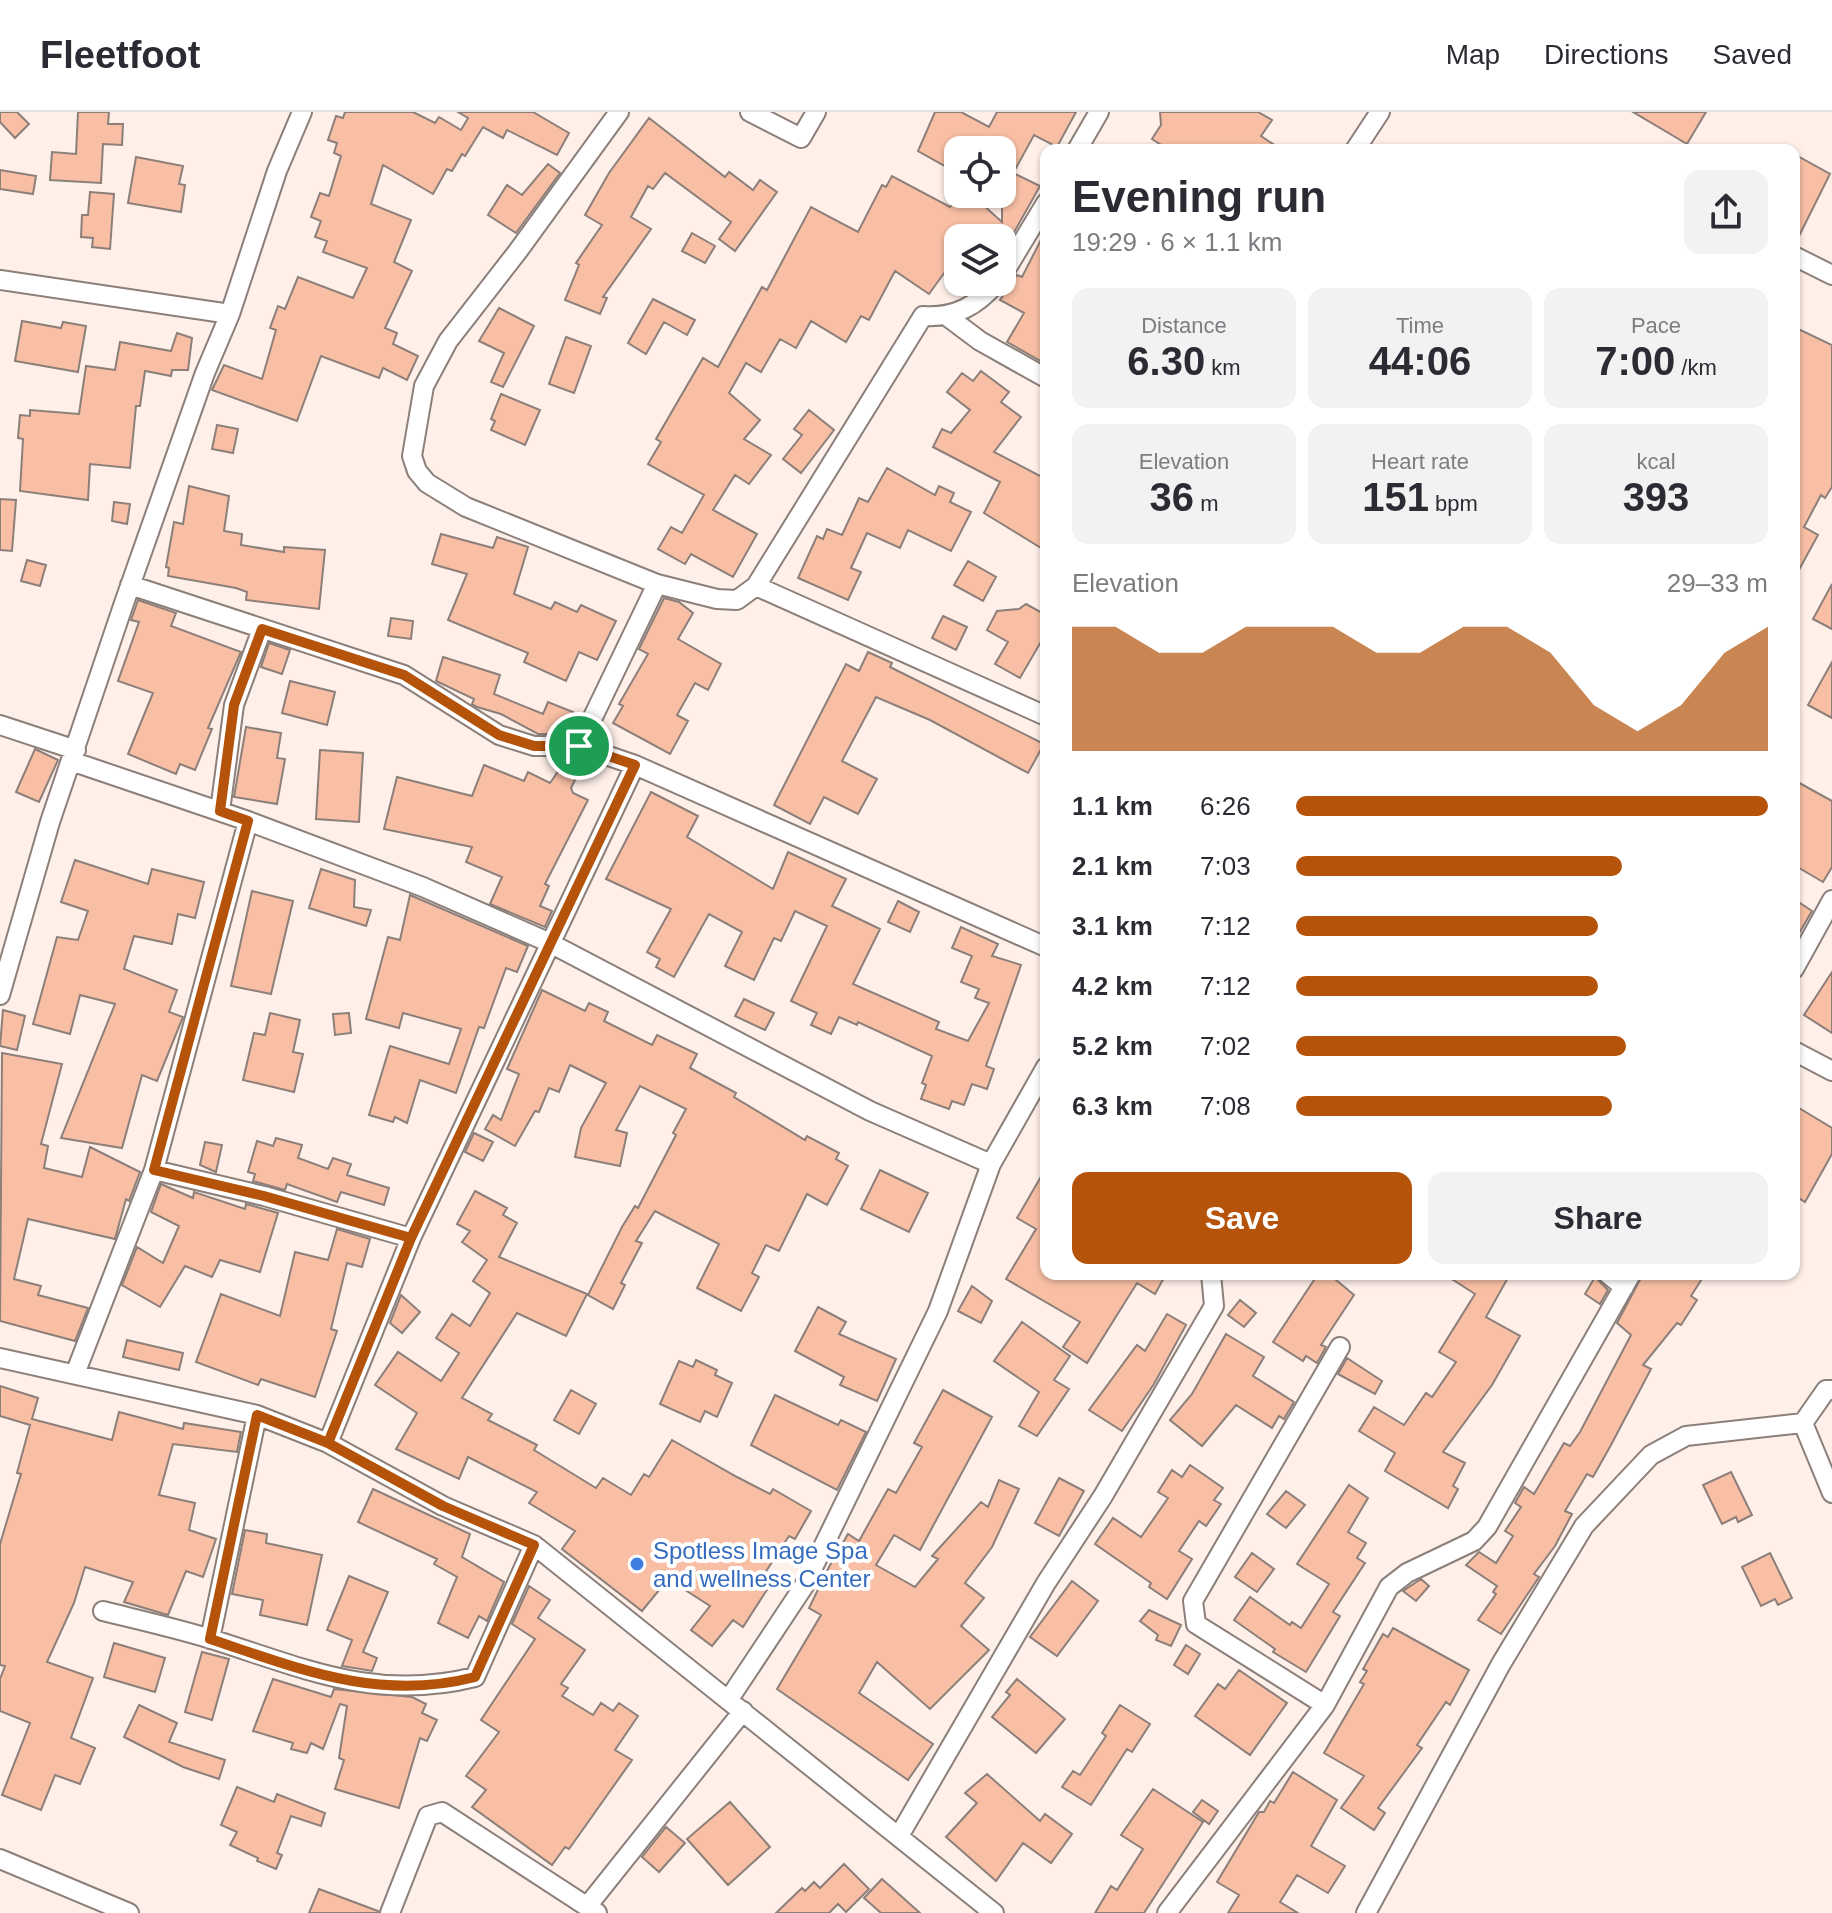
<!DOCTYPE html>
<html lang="en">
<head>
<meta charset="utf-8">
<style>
  body { margin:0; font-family:Arial,sans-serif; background:#f2f2f3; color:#2b2b33; height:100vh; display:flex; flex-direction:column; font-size:30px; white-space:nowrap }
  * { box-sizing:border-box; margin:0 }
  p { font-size:26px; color:#7c7c81 }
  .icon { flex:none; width:44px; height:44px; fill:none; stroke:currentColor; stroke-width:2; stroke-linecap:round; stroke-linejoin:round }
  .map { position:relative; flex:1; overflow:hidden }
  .details { position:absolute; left:1040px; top:32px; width:760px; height:1136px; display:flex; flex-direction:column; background:#fff; border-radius:16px; box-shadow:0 2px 6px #0004 }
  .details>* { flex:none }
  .fabs { position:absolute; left:944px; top:24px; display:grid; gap:16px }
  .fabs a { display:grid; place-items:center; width:72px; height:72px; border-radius:16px; background:#fff; box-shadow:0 2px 6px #0004; font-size:40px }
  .pin { position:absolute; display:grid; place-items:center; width:68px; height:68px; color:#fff; margin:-34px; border:4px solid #fff; border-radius:50%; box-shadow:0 2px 8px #0007 }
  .round { display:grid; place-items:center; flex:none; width:84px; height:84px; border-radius:16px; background:#f2f2f3 }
  .headline { display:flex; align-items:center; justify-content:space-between; height:136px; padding:0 32px }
  h1 { font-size:44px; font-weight:700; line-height:60px }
  .stats { display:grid; grid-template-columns:repeat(3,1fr); gap:12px; height:136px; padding:8px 32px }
  .stats div { display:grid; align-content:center; border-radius:16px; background:#f2f2f3; text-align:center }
  .stats b { font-size:40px; font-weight:700 }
  .stats small { font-size:22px; font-weight:400 }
  .stats p { font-size:22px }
  .chart { height:224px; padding:16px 32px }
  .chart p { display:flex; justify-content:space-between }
  .chart svg { width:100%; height:144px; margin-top:8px; fill:#b45309; opacity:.7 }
  .cta { display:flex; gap:16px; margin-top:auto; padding:16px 32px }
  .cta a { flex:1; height:92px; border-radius:16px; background:#b45309; color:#fff; font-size:32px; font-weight:700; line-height:92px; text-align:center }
  .cta a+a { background:#f2f2f3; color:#2b2b33 }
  ul { padding:0 32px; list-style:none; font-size:26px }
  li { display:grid; grid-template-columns:128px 96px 1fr; align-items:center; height:60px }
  li i { height:20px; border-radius:10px; background:#b45309 }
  header { display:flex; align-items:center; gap:48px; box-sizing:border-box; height:112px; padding:0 40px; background:#fff; border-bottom:2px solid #e1e1e2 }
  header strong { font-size:38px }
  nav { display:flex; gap:44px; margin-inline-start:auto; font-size:28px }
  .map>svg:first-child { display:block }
  .building { fill:#f8bfa4; stroke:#8c7f7a; stroke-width:2 }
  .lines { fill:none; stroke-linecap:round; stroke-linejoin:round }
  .minor-casing { stroke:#8c7f7a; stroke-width:22 }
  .minor { stroke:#fff; stroke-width:18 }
  .route-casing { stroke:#fff; stroke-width:16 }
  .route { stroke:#b45309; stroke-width:10 }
  .shop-dot { fill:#3f7fe0; stroke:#fff; stroke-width:3 }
  .labels { text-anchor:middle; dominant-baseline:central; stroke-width:8; stroke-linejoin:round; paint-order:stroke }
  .shop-label { font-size:24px; fill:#366cbe; stroke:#fff; text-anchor:start }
</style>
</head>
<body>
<header>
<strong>Fleetfoot</strong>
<nav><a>Map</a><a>Directions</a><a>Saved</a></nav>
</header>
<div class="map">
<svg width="1832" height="1801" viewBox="0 0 1832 1801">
  <rect width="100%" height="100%" fill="#feefe9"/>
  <path class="building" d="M0,0H17L29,12L15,26L0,10Z
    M78,0H109L108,12H123L122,33L103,32L101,71L50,68L52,40L76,42Z
    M345,0H413L435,11L439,5L461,18L468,6L458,0H533L569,21L557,43L507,18L503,26L483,15L465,44L462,42L452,59L447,57L433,82L383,53L371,92L411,108L394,150L412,159L385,216L397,221L393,232L418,244L407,268L383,256L379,266L321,244L297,309L212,278L224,253L262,267L276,218L270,216L278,194L285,197L298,165L353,186L367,156L323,140L327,129L315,125L321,109L311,105L320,81L329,84L341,44L334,41L337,31L328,28L336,4L343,6Z
    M935,0H961L989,15L997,0H1076L1057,35L1034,23L1016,56L1002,49V38H981L968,31L964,38H958L952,58L918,39Z
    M1160,0H1258L1272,8L1261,24L1282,38H1169L1152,27L1161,13Z
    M1633,0H1706L1687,32Z
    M649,6L725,65L729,60L753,78L760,68L777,80L735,139L719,127L731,110L665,61L653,77L648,74L631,105L651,117L603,185L607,186L600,202L565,188L579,153L576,151L602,113L585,103L609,61Z
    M1794,42L1830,62L1795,132H1794Z
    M136,45L183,54L179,72L185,73L181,100L128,91Z
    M548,52L560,61L516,121L488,103L507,73L522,83Z
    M0,58L36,64L33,82L0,77Z
    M1007,58L1040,74L1013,122L1002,115L991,126H958V142L929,182L895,159L869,208L861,204L846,230L811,209L796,236L780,227L761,260L746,251L729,281L760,308L744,327L771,343L749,372L735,363L713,398L757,422L733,465L691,442L685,452L658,437L671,415L682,421L704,383L648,352L661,330L656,327L703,246L718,255L762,175L767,178L811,95L858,120L882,73L886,75L892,64L950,95L962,82H971L1002,110V68Z
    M90,80L114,82L110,137L92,135L93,126L81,125L82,103H88Z
    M1046,118V252L1007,230L1024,201L1000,188L1017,163L1022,165Z
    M692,121L715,134L705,151L682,139Z
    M653,187L695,208L687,223L664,210L646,242L628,231Z
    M499,196L534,214L503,275L491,270L504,241L479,229Z
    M22,209L61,216L63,210L86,214L78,260L15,249Z
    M1794,215L1832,233V375L1825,386L1821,383L1804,415L1818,423L1794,467Z
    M177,221L192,226L188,258H172L171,264L145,259L140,294H136L130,356L90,352L88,388L20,379L23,327L18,326L20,303L30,304V298L79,302L86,254L115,258L120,230L171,239Z
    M566,225L591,234L574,281L549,272Z
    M981,259L1009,280L1001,290L1021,305L994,340L1046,367V439L984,401L1000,370L933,335L942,317L951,321L970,298L947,280L962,261L973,269Z
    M501,282L540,298L525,333L491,318L495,309L491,307Z
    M809,298L834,318L801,361L783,347L802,323L794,317Z
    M217,313L238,317L233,341L212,337Z
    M887,356L935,383L939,374L954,381L950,390L971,400L951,439L908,418L900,436L867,421L851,456L861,460L848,488L798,466L817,424L823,427L827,417L842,423L859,386L868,390Z
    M189,374L229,384L224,419L242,422L241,433L284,440V435L325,438L319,497L246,488L247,480L236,476L168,464L169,456L166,455L174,410L183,412Z
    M0,387L16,388L12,439L0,438Z
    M114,390L130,392L127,412L112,409Z
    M441,422L493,436L497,425L528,435L514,482L551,497L555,490L577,500L581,493L616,509L597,548L579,540L566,569L524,550L528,541L448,508L467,462L432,452Z
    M27,448L46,453L40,474L21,469Z
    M968,449L996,465L983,489L954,473Z
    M1832,472V517L1813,507Z
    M664,486L679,490L693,501L678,527L721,552L708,578L695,571L677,603L688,609L670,642L613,611L623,594L619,592L648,542L639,537Z
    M138,488L176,501L171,514L241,540L208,616L212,617L195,658L180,652L176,662L128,642L153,581L118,569L139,510L131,508Z
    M1026,492L1046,503V521L1020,566L995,552L1008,530L987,518L997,499L1019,497Z
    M943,504L967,515L956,538L932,526Z
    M391,506L413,509L411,527L388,524Z
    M269,531L290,538L282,562L261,555Z
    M868,540L892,551L890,555L1044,632L1028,661L930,608L876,585L842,649L877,667L858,702L824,685L810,712L774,693L846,552L859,559Z
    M443,545L500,563L494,582L543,602L548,590L573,600L566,622H538L501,602L477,595L472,592L474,587L436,569Z
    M1832,550V606L1808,593Z
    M290,569L335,580L327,613L282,601Z
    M246,615L281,621L277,646L285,647L277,692L234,685Z
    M35,637L58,648L39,690L16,680Z
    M320,638L363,641L359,710L316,707Z
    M484,653L524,669L528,660L550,671L559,658L576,666L571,676L573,681L588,688L545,772L549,774L540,794L552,799L545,815L490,792L502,765L466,750L472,735L384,717L397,665L472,684Z
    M1794,668L1832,689V755L1823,770L1794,753Z
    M651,680L698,704L687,725L773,777L788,740L846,767L832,794L880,817L853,872L939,910L936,917L968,929L989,891L975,886L979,877L961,870L972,844L952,836L961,815L998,832L992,844L1021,853L986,954L994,957L987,977L972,972L964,993L952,989L949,997L921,987L926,973L922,971L932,944L858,910L857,913L839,905L831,922L811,913L817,901L791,889L827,814L795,799L781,829L774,826L754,868L725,854L742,820L709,802L674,865L656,855L660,847L647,840L671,797L606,767Z
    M75,748L148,772L152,757L204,770L195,806L178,802L172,832L134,824L124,857L177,878L169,900L183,905L157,969L142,963L122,1036L61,1026L115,892L80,883L70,922L33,912L57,825L78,828L88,799L61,790Z
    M321,757L355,768L354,795L371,798L366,814L309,796Z
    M252,779L293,789L271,882L231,874Z
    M410,783L528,834L517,860L506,856L484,916L479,915L456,981L420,968L407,1011L395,1005L393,1010L369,1003L390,934L449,952L461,917L403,901L399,916L366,907L388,825L400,828Z
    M1794,787L1812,799L1794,830Z
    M898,789L919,800L910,820L888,810Z
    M1832,860V921L1804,903Z
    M542,878L585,899L589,891L608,900L604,909L652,933L657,923L697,942L690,956L736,981L734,985L805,1028L807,1024L839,1041L836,1047L848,1054L827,1093L807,1082L779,1139L766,1133L752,1161L759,1165L741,1199L697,1176L719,1132L655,1099L636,1129L642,1131L621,1171L625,1173L613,1197L588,1183L622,1115L635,1094L638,1096L676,1023L673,1021L686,997L640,974L616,1018L627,1021L620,1054L575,1045L581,1016L606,971L570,953L559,980L549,976L539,1000L535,999L515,1034L485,1017L493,1003L501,1008L519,962L507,957Z
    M744,887L774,901L765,918L735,904Z
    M3,898L25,904L17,938L0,934Z
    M270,901L300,908L293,940L303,942L294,980L243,968L254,921L265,923Z
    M349,901L351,921L335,923L333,902Z
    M2,941L62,952L41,1032L48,1034L44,1056L82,1065L90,1035L140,1060L129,1089L126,1087L115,1127L28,1107L14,1167L41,1174L38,1183L88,1196L75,1229L0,1209Z
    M1794,993L1832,1016V1042L1805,1090L1794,1083Z
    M474,1021L493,1030L483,1049L465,1040Z
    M276,1026L302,1033L298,1046L328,1057L333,1046L351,1052L347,1063L389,1076L384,1093L341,1080L337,1090L287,1072L285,1078L253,1069L255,1062L248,1060L257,1029L273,1034Z
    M205,1030L222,1033L216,1060L200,1053Z
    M1046,1056V1162H1166L1155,1182L1137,1171L1087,1251L1063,1235L1080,1210L1006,1167L1036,1117L1017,1106Z
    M880,1058L928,1081L909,1120L861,1097Z
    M161,1072L193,1086L194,1080L245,1097L246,1092L278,1101L260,1160L220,1148L212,1165L185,1154L160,1195L122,1173L137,1135L163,1151L179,1114L151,1100Z
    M475,1079L507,1096L503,1103L517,1111L499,1145L587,1182L566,1224L517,1201L462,1286L492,1302L488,1308L537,1333L534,1338L596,1376L603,1366L631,1383L644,1362L649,1365L672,1328L737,1365L770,1382L773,1377L811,1399L795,1427L789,1424L763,1464L772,1470L743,1515L733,1508L712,1534L691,1518L710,1494L668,1467L642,1499L562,1437L575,1419L529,1391L537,1380L468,1345L459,1367L396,1337L417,1301L375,1273L398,1240L441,1269L459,1241L436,1226L452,1202L470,1214L490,1181L473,1169L487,1148L462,1130L470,1119L457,1112Z
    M337,1117L370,1127L362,1155L347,1151L331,1217L337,1219L315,1285L261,1267L258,1273L196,1250L221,1182L280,1204L295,1140L328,1148Z
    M1318,1162H1329L1354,1183L1321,1233L1326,1235L1317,1251L1306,1244L1303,1249L1273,1230Z
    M1444,1162H1510L1486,1205L1520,1224L1492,1273L1443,1340L1465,1351L1453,1374L1458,1377L1448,1396L1385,1359L1395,1341L1359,1319L1374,1295L1404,1313L1426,1281L1432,1285L1456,1250L1439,1240L1475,1182Z
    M1643,1162H1705L1691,1184L1697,1188L1681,1213L1677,1211L1643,1253L1651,1257L1611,1333L1593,1365L1587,1362L1565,1399L1572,1402L1555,1434L1534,1462L1539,1465L1501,1522L1478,1508L1496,1482L1493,1480L1497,1474L1466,1453L1479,1440L1496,1451L1513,1424L1505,1419L1521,1395L1515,1391L1524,1375L1534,1382L1564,1331L1570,1334L1580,1320L1631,1223L1617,1211Z
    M1595,1165L1608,1178L1600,1192L1585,1182Z
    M972,1174L992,1189L981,1211L958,1199Z
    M401,1183L420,1200L402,1221L390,1211Z
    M1240,1188L1256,1201L1244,1215L1228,1203Z
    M818,1195L846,1210L839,1222L896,1247L877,1289L840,1273L844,1265L795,1239Z
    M1167,1202L1186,1213L1154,1272L1122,1319L1089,1298L1137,1233L1145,1239Z
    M1022,1210L1070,1244L1054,1268L1069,1277L1037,1324L1019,1314L1039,1280L994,1249Z
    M1226,1222L1264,1245L1253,1264L1294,1290L1284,1307L1279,1304L1272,1316L1236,1293L1202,1334L1170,1308L1192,1282Z
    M127,1228L183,1241L179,1258L123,1245Z
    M1347,1246L1382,1269L1375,1282L1338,1262Z
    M696,1248L717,1258L715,1263L732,1271L717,1305L705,1299L700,1310L660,1292L679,1249L693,1255Z
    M0,1274L38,1286L32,1307L112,1328L119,1300L183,1317L184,1311L241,1320L237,1340L173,1332L159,1383L195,1391L189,1418L216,1427L203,1465L186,1459L168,1503L124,1490L133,1470L85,1455L74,1491L47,1550L93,1566L71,1626L95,1636L80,1672L55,1663L41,1698L2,1683L30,1611L0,1599V1567L5,1554L0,1553V1432L21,1362L17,1361L30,1313L0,1304Z
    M571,1278L596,1292L579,1322L554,1308Z
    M943,1278L992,1305L920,1438L894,1423L876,1453L915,1475L938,1447L932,1444L981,1390L988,1395L999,1368L1019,1377L992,1435L965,1471L984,1486L961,1514L989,1538L930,1597L877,1550L859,1581L933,1632L908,1668L777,1577L821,1503L809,1496L829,1455L848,1422L859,1429L888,1377L896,1381L922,1335L914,1331Z
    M775,1283L838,1313L841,1308L866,1320L837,1378L751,1333Z
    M1190,1353L1223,1376L1214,1388L1221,1392L1206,1414L1199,1409L1179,1439L1192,1447L1167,1487L1149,1475L1151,1471L1095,1432L1113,1406L1141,1425L1168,1386L1158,1380L1172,1358L1182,1365Z
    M1731,1360L1752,1403L1738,1410L1736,1405L1722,1412L1703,1373Z
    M1059,1366L1084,1379L1059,1424L1035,1411Z
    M1349,1373L1368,1386L1348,1420L1366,1431L1357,1446L1365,1451L1333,1500L1340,1504L1306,1560L1273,1540L1275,1537L1234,1508L1250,1485L1290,1513L1292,1510L1301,1516L1329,1472L1297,1452Z
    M373,1377L470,1422L462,1445L504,1470L487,1509L479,1504L468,1526L438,1511L457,1465L434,1452L437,1447L358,1410Z
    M1286,1379L1305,1393L1286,1416L1267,1402Z
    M245,1418L267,1422L266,1431L322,1443L307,1513L260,1503L263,1488L232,1482Z
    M1252,1441L1274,1457L1257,1480L1235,1465Z
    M1770,1441L1792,1486L1778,1493L1775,1487L1761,1494L1742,1455Z
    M349,1464L388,1480L363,1540L377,1546L372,1559L342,1554L352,1528L327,1518Z
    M1421,1467L1429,1474L1416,1489L1403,1479Z
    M1072,1469L1098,1489L1057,1544L1030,1525Z
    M529,1474L550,1488L538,1506L585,1538L561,1572L568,1576L562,1584L593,1603L601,1591L613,1599L619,1591L638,1604L615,1638L632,1648L569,1737L565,1735L552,1753L472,1695L486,1678L466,1664L499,1620L481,1608L535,1527L512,1512Z
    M1149,1498L1181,1513L1171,1534L1156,1528L1158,1523L1140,1509Z
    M1393,1516L1469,1558L1450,1593L1446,1590L1417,1633L1422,1636L1378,1696L1385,1701L1374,1718L1341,1696L1364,1664L1324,1641L1364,1572L1360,1570L1367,1559L1363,1557L1383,1522L1388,1525Z
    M114,1531L165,1546L155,1580L104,1565Z
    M1186,1533L1200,1542L1188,1562L1174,1553Z
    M202,1540L229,1547L212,1608L185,1600Z
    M1239,1558L1287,1591L1250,1643L1195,1604L1218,1572L1225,1577Z
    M273,1567L331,1585L334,1577L412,1585L426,1592L422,1601L437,1608L427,1629L420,1626L399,1696L335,1677L344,1648L339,1646L347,1594L340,1592L323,1637L311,1631L307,1641L291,1637L293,1631L253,1619Z
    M1017,1567L1065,1607L1036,1641L992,1605L1010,1583L1006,1580Z
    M139,1593L177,1611L169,1630L225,1648L219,1667L183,1655L124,1625Z
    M1120,1593L1150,1612L1132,1640L1127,1637L1091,1693L1062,1675L1073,1659L1080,1663L1106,1624L1102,1621Z
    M1293,1660L1337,1688L1311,1734L1345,1754L1328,1781L1297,1763L1280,1790L1298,1801H1228L1239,1783L1217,1770L1259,1700H1264L1270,1689L1274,1691Z
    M987,1662L1040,1709L1045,1702L1072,1722L1051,1751L1023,1731L996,1769L946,1725L977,1691L965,1681Z
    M237,1675L274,1690L277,1682L325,1701L321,1714L291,1704L277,1741L282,1743L276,1757L257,1749L258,1746L230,1733L237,1720L221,1713Z
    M1153,1677L1203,1710L1144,1801H1095L1111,1774L1117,1778L1143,1737L1121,1723Z
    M1202,1688L1218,1699L1209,1712L1193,1700Z
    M730,1690L770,1735L728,1773L687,1727Z
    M666,1715L685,1731L659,1760L642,1745Z
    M844,1752L869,1777L846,1800L838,1792L829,1801H776L802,1776L805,1779L814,1770L820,1776Z
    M882,1767L920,1801H881L864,1786Z
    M319,1777L378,1799V1801H309Z"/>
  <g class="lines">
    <defs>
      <path id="minor" d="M619,0L518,139L448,229L424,274L412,344L417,359L427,371L466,395L657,472L717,487L737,488L756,474L1046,604
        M750,0L801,26L816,0
        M1077,38L1099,0
        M1355,38L1380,0
        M1794,144L1832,163
        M1002,164L1046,91
        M0,168L230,202
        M948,205L980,229L1046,266
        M657,472L579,634L635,653L1046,835
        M130,473L404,563L499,623L534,634H579
        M756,474L923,204C955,206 977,194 997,170
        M0,613L76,638
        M71,649L248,709L423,775L548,830L870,999L991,1052
        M220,699L234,593L262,517
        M1794,857L1832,788
        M0,883L50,710L123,494L205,261L230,202L277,59L302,0
        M1794,939L1832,959
        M154,1058L264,1084L411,1126
        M1608,1162L1624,1175
        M0,1246L257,1303L328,1331L443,1394L534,1433L994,1801
        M75,1262L154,1058L248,709
        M1832,1278H1826L1803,1311L1832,1381
        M328,1331L411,1126L635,653
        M103,1499C139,1508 175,1516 211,1527C304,1556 375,1590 475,1565L534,1433
        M210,1527L257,1303
        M729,1587L804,1474L938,1199L991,1052L1046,955
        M1325,1593L1196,1512L1193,1489L1340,1235
        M899,1724L1046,1471L1103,1384L1214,1194L1211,1162
        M0,1747L129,1801
        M589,1792L743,1599
        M390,1801L428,1704L442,1700L597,1801
        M1167,1801L1325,1593L1389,1475L1407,1461L1474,1429L1487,1415L1631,1162
        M1366,1801L1501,1552L1584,1414L1651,1343L1686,1324L1803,1311"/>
    </defs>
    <use href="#minor" class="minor-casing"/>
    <use href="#minor" class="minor"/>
  </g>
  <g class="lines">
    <defs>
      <path id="route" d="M579,634H534L499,623L404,563L262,517L234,593L220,699L248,709L154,1058L264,1084L411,1126L328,1331L257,1303L210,1527C300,1557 379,1590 475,1565L534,1433L443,1394L328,1331L411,1126L635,653L579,634"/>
    </defs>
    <use href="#route" class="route-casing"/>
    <use href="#route" class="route"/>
  </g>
  <circle class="shop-dot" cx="637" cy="1452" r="8"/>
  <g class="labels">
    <g class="shop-label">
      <text x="653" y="1438">Spotless Image Spa<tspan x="653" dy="28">and wellness Center</tspan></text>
    </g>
  </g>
</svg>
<div class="fabs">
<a><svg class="icon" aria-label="locate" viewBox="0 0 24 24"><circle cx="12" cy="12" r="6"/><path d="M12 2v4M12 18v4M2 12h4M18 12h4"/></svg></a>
<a><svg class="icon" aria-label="layers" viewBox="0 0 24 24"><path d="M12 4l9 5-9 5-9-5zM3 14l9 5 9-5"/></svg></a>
</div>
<div class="pin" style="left:579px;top:634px;background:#1e9e55"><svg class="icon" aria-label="arrive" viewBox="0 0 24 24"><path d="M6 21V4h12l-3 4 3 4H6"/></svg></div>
<section class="details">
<div class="headline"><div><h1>Evening run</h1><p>19:29 · 6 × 1.1 km</p></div><a class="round"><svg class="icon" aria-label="share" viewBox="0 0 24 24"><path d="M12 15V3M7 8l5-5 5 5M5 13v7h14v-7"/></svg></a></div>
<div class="stats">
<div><p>Distance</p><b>6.30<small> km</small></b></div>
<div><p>Time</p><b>44:06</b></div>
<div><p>Pace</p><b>7:00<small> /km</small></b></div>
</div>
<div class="stats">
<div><p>Elevation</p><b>36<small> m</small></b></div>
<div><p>Heart rate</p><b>151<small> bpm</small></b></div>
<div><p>kcal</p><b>393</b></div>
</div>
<div class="chart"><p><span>Elevation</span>29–33 m</p>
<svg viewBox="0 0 160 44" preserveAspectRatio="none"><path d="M0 44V6L10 6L20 14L30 14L40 6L50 6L60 6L70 14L80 14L90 6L100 6L110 14L120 30L130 38L140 30L150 14L160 6V44z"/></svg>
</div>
<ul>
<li><b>1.1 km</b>6:26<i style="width:100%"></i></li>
<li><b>2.1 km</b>7:03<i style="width:69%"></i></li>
<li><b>3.1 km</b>7:12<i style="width:64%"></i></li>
<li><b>4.2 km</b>7:12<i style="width:64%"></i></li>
<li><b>5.2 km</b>7:02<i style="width:70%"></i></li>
<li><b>6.3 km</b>7:08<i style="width:67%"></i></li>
</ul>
<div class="cta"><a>Save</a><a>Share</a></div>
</section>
</div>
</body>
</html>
